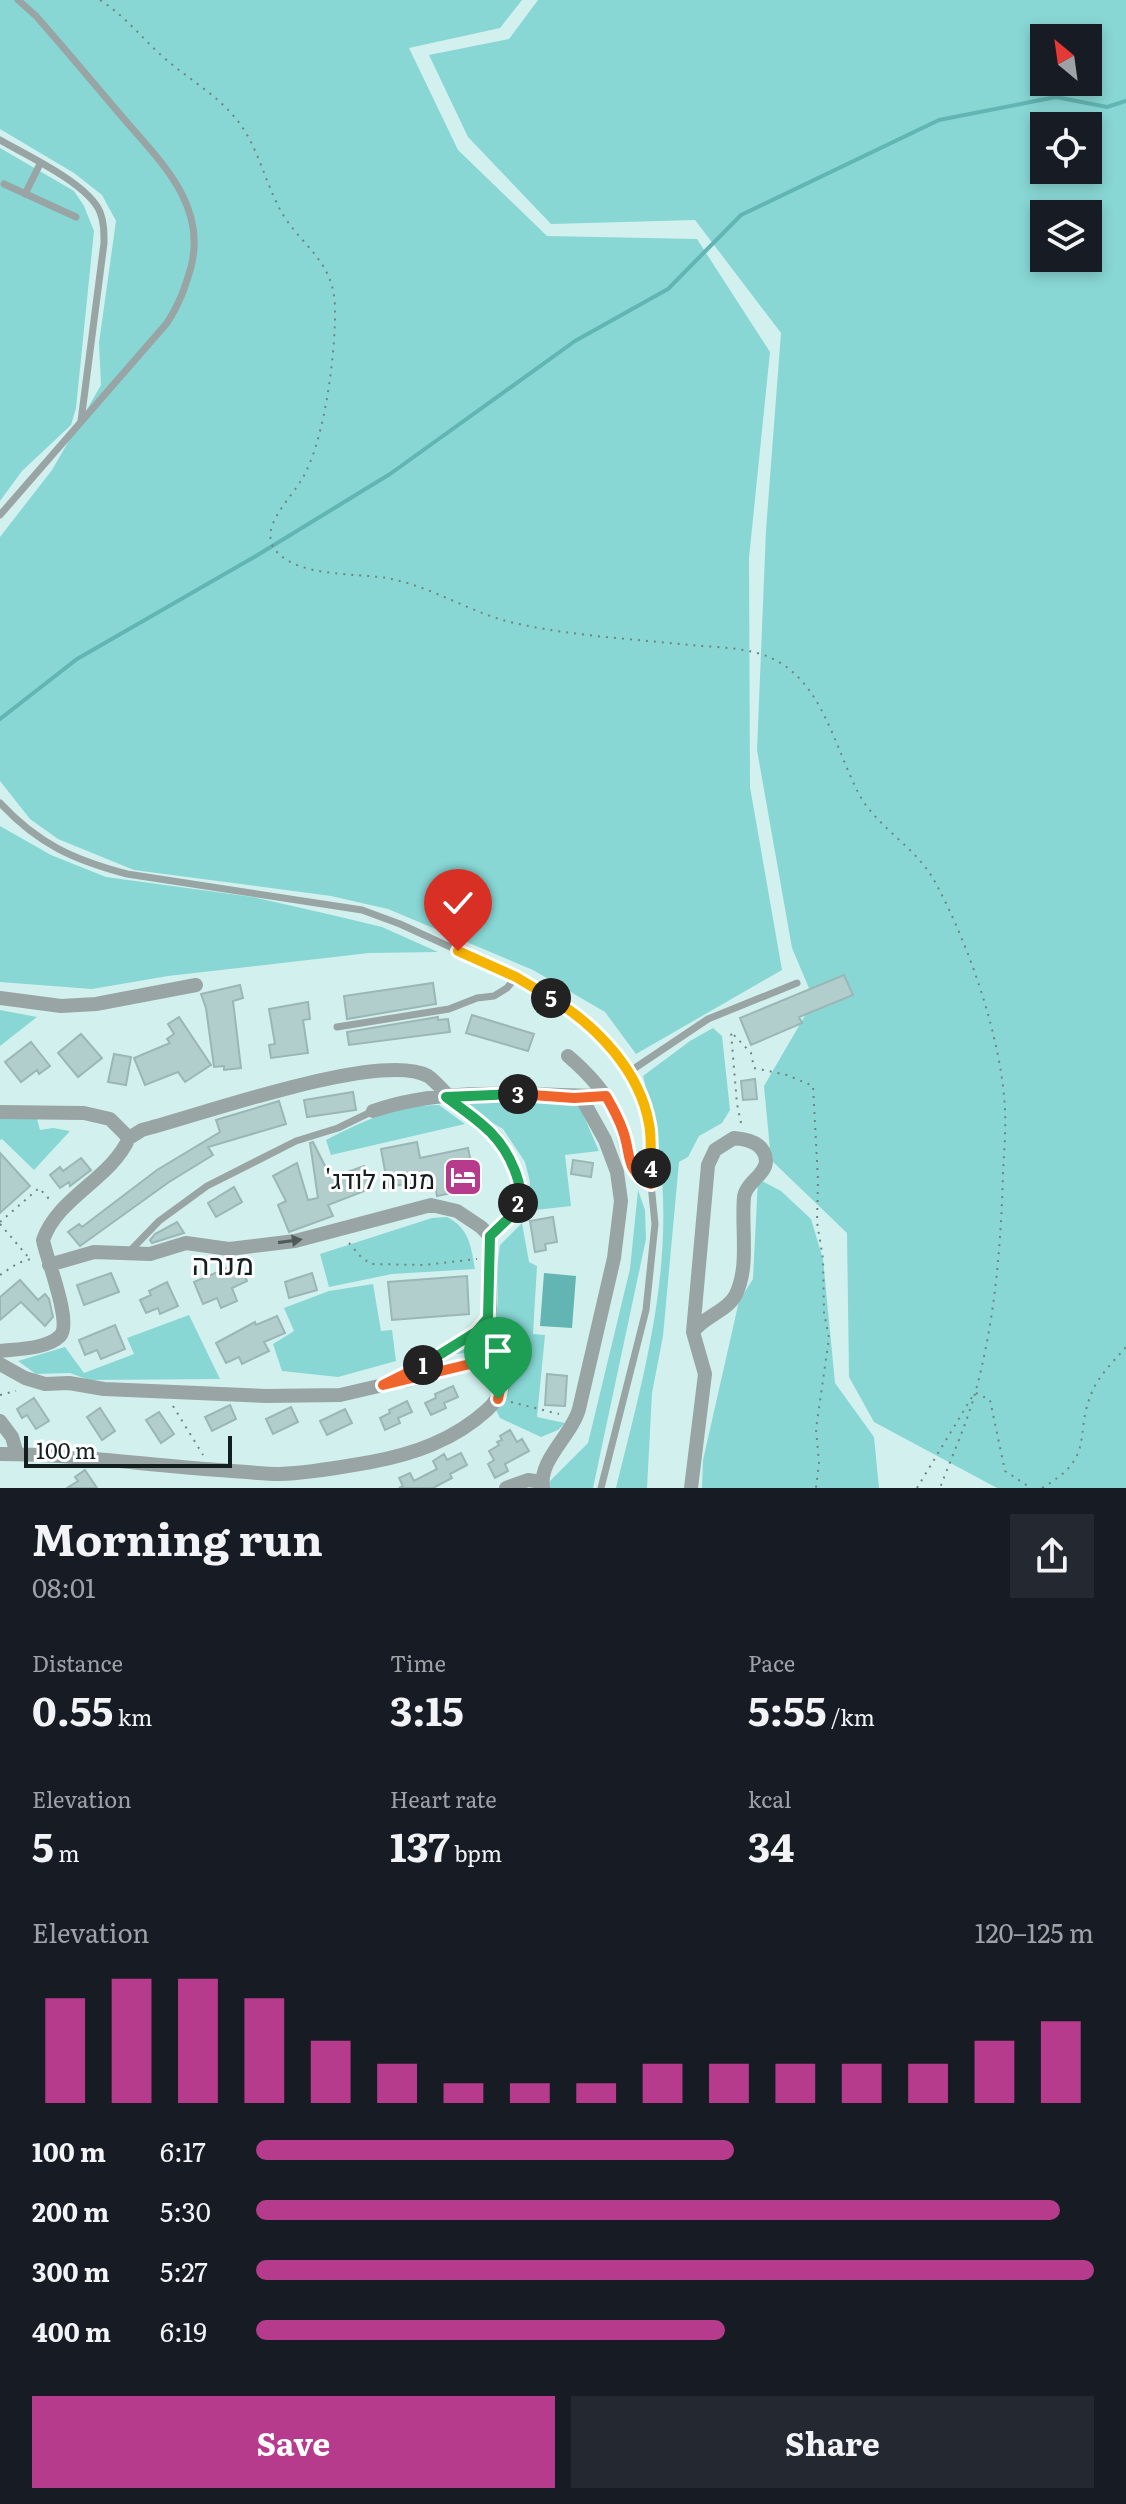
<!DOCTYPE html>
<html lang="en">
<head>
<meta charset="utf-8">
<style>
  body { margin:0; font-family:Literata,Heebo,serif; background:#242831; color:#f1f3f6; height:100vh; display:flex; flex-direction:column; font-size:30px; white-space:nowrap }
  * { box-sizing:border-box; margin:0 }
  p { font-size:26px; color:#9ea1a6 }
  .icon { flex:none; width:44px; height:44px; fill:none; stroke:currentColor; stroke-width:2; stroke-linecap:round; stroke-linejoin:round }
  .map { position:relative; height:1488px; overflow:hidden }
  .panel { display:flex; flex-direction:column; background:#171b24; flex:1 }
  .panel>* { flex:none }
  .needle { width:52px; rotate:331deg }
  .fabs { position:absolute; left:1030px; top:24px; display:grid; gap:16px }
  .fabs a { display:grid; place-items:center; width:72px; height:72px; border-radius:0px; background:#171b24; box-shadow:0 4px 12px #0003; font-size:40px }
  .scale { position:absolute; left:24px; bottom:20px; width:208px; box-sizing:border-box; padding-left:8px; border:4px solid #131e1e; border-top:0; font-size:22px; line-height:28px; white-space:nowrap; color:#131e1e; -webkit-text-stroke:6px #fff; paint-order:stroke }
  .pin { position:absolute; display:grid; place-items:center; width:68px; height:68px; color:#fff; margin:-82px -34px; border-radius:50% 50% 50% 0; rotate:-45deg; box-shadow:0 0 8px #0007 }
  .pin .icon { rotate:45deg }
  .km { position:absolute; width:40px; height:40px; margin:-20px; border-radius:50%; background:#222; color:#fff; font-size:22px; line-height:40px; text-align:center }
  .round { display:grid; place-items:center; flex:none; width:84px; height:84px; border-radius:0px; background:#242831 }
  .head { display:flex; align-items:center; justify-content:space-between; height:136px; padding:0 32px }
  h1 { font-size:44px; font-weight:700; line-height:60px }
  .stats { display:grid; grid-template-columns:repeat(3,1fr); gap:12px; height:136px; padding:8px 32px }
  .stats div { display:grid; align-content:center }
  .stats b { font-size:40px; font-weight:700 }
  .stats small { font-size:22px; font-weight:400 }
  .stats p { font-size:22px }
  .chart { height:224px; padding:16px 32px }
  .chart p { display:flex; justify-content:space-between }
  .chart svg { width:100%; height:144px; margin-top:8px; stroke:#b63b8c; stroke-width:6 }
  .primary-button { display:flex; gap:16px; margin-top:auto; padding:16px 32px }
  .primary-button a { flex:1; height:92px; border-radius:0px; background:#b63b8c; color:#fff; font-size:32px; font-weight:700; line-height:92px; text-align:center }
  .primary-button a+a { background:#242831; color:#f1f3f6 }
  ul { padding:0 32px; list-style:none; font-size:26px }
  li { display:grid; grid-template-columns:128px 96px 1fr; align-items:center; height:60px }
  li i { height:20px; border-radius:10px; background:#b63b8c }
  .map>svg:first-child { display:block }
  .green { fill:#88d7d5; fill-rule:evenodd }
  .water { fill:#62b5b3 }
  .lines { fill:none; stroke-linecap:round; stroke-linejoin:round }
  .stream { stroke:#62b5b3; stroke-width:4 }
  .building { fill:#b1cecd; stroke:#9ab6b5; stroke-width:2 }
  .path { stroke:#708483; stroke-width:2; stroke-dasharray:2 6; stroke-linecap:butt }
  .lane { stroke:#98a5a4; stroke-width:7 }
  .street { stroke:#98a5a4; stroke-width:14 }
  .oneway { fill:#4f5b5a }
  .split-1-casing { stroke:#fff; stroke-width:16 }
  .split-2-casing { stroke:#fff; stroke-width:16 }
  .split-3-casing { stroke:#fff; stroke-width:16 }
  .split-4-casing { stroke:#fff; stroke-width:16 }
  .split-5-casing { stroke:#fff; stroke-width:16 }
  .split-6-casing { stroke:#fff; stroke-width:16 }
  .split-1 { stroke:#f0652b; stroke-width:10 }
  .split-2 { stroke:#22a559; stroke-width:10 }
  .split-3 { stroke:#22a559; stroke-width:10 }
  .split-4 { stroke:#f0652b; stroke-width:10 }
  .split-5 { stroke:#f5b400; stroke-width:10 }
  .split-6 { stroke:#f5b400; stroke-width:10 }
  .labels { text-anchor:middle; dominant-baseline:central; stroke-width:6; stroke-linejoin:round; paint-order:stroke }
  .poi-label { font-size:26px; fill:#131e1e; stroke:#fff; text-anchor:end }
  .quarter-label { font-size:30px; fill:#131e1e; stroke:#fff }
</style>
</head>
<body>
<div class="map">
<svg width="1126" height="1488" viewBox="0 0 1126 1488">
  <rect width="100%" height="100%" fill="#d2f0ee"/>
  <path class="green" d="M0,0H522L500,28L409,48L458,150L547,236L697,239L770,352L749,558L750,787L782,970L636,1054L605,1012L533,970L388,909L331,896L134,870L58,839L30,819L0,781V537L52,470L101,385L99,343L116,221L102,195L74,173L0,129Z
    M538,0H1126V1488H997L874,1422L849,1377L847,1233L771,1160L764,1086L814,1000L792,948L757,750L766,530L781,333L695,220L551,224L468,137L429,55L509,39ZM1044,38H1088V82H1044ZM1044,126H1088V170H1044ZM1044,214H1088V258H1044Z
    M0,148L74,191L84,206L94,231L76,408L71,425L22,471L0,501Z
    M0,826L51,855L106,877L253,897L332,915L382,927L438,952L369,953L168,976L92,989L0,982Z
    M0,1010L37,1017L0,1046Z
    M713,1028L722,1036L730,1110L722,1123L699,1136L688,1157L679,1162L663,1336L652,1393L647,1488H616C641,1387 670,1285 662,1179C660,1144 651,1110 643,1076L690,1041Z
    M494,1098L579,1105L599,1151L565,1155L571,1206L526,1211L530,1182L525,1162L503,1129L469,1109L466,1102Z
    M439,1105L465,1124L331,1155L326,1140C363,1121 397,1105 439,1105Z
    M36,1115L40,1130L53,1128L70,1131L34,1170L2,1139L0,1140V1117Z
    M758,1179L781,1191L811,1219L823,1259L835,1383L874,1437L879,1488H702L703,1460L739,1301L753,1279Z
    M638,1190L645,1210L646,1239L593,1488H543L588,1443L630,1269Z
    M447,1217C469,1228 471,1246 475,1269L392,1274L329,1287L320,1254L432,1218Z
    M522,1223L529,1262L537,1266L533,1334L545,1335L537,1417L565,1423L558,1430L541,1437L500,1418L495,1408C504,1387 517,1369 501,1349L447,1355C520,1315 489,1313 500,1245Z
    M373,1284L381,1331L392,1330L396,1361L338,1377L282,1371L273,1344L294,1331L284,1308L329,1291Z
    M189,1315L220,1379L89,1380L70,1373L36,1374L18,1361L65,1347L84,1373L134,1354L127,1338Z"/>
  <path class="water" d="M544,1273L576,1276L572,1328L540,1326Z"/>
  <g class="lines">
    <path class="stream" d="M0,719L77,659L256,556L390,474L575,341L668,289L741,215L939,120L1056,97L1107,107L1126,101"/>
  </g>
  <path class="building" d="M844,975L853,995L799,1017L802,1023L751,1045L740,1018Z
    M433,983L436,1004L347,1019L344,996Z
    M240,985L243,998L233,1001L241,1068L224,1070V1066L214,1067L206,1008L201,994Z
    M308,1002L310,1019L303,1020L308,1053L271,1058L269,1045L275,1044L269,1009Z
    M472,1015L534,1034L528,1051L466,1033Z
    M179,1017L211,1065L185,1082L178,1072L145,1085L134,1058L170,1043L167,1039L174,1034L168,1024Z
    M438,1017V1020L448,1019L450,1032L349,1045L347,1032Z
    M81,1034L102,1058L78,1077L58,1053Z
    M31,1042L50,1066L39,1074L37,1070L21,1082L5,1062Z
    M114,1054L131,1057L126,1085L108,1082Z
    M755,1079L757,1099L743,1100L741,1081Z
    M353,1092L356,1110L307,1117L304,1100Z
    M279,1101L286,1124L208,1147L213,1155L169,1182L80,1246L68,1232L79,1224L82,1227L157,1170L220,1132L216,1120Z
    M313,1142L331,1178L364,1166L372,1188L328,1205L333,1216L289,1232L278,1205L286,1201L273,1176L297,1163L308,1200L318,1198L310,1143Z
    M417,1142L420,1158L468,1148L476,1188L437,1196L434,1179L388,1187L381,1149Z
    M0,1153L30,1186L0,1213Z
    M81,1158L91,1170L70,1186L69,1182L60,1188L50,1175L60,1167L63,1171Z
    M573,1160L593,1163L591,1177L571,1174Z
    M234,1187L242,1202L216,1217L208,1203Z
    M553,1217L557,1242L545,1244L546,1250L535,1252L530,1221Z
    M177,1222L184,1233L152,1243L150,1240L155,1234Z
    M239,1263L247,1281L232,1288L237,1301L221,1308L217,1298L203,1304L194,1282Z
    M111,1273L119,1292L84,1305L77,1285Z
    M312,1273L317,1290L289,1298L285,1282Z
    M467,1276L469,1314L392,1320L388,1282Z
    M20,1280L38,1300L45,1294L49,1299L53,1317L45,1326L21,1302L0,1320V1297Z
    M167,1282L178,1306L160,1314L158,1308L146,1313L140,1300L151,1295L149,1291Z
    M277,1316L285,1333L264,1342L269,1351L242,1364L239,1357L226,1363L216,1343L255,1322L256,1325Z
    M115,1325L125,1349L101,1359L97,1350L85,1355L79,1340Z
    M547,1374L567,1376L565,1406L545,1405Z
    M453,1386L458,1397L444,1403L446,1408L431,1415L425,1403L436,1398L435,1394Z
    M34,1398L49,1421L36,1429L27,1415L22,1418L17,1409Z
    M407,1401L412,1412L398,1418L400,1423L385,1430L380,1418L390,1413L389,1410Z
    M230,1405L236,1419L212,1431L205,1417Z
    M291,1407L298,1422L273,1434L266,1419Z
    M100,1408L115,1431L102,1440L87,1417Z
    M345,1409L352,1423L327,1435L320,1421Z
    M159,1412L174,1434L161,1443L146,1420Z
    M510,1430L517,1442L522,1439L529,1451L505,1464L508,1471L495,1478L488,1464L494,1460L489,1451L499,1445L497,1442L502,1440L500,1436Z
    M461,1453L467,1465L450,1474L452,1478L433,1488H399L403,1486L399,1478L410,1473L414,1481L437,1469L433,1461L444,1454L447,1460Z
    M85,1470L97,1488H67L78,1481L75,1477Z"/>
  <g class="lines">
    <path class="path" d="M100,0C125,16 141,37 162,56C191,82 225,98 246,133C262,160 268,191 285,218C307,250 333,263 335,306C336,351 325,441 302,479C291,499 256,529 277,552C300,577 355,573 386,578C432,586 470,613 514,623C572,636 632,639 690,645C710,647 733,647 753,652C821,667 832,744 860,796C877,827 917,848 935,882C969,944 1002,1040 1005,1110C1006,1131 1004,1152 1003,1173C1001,1246 995,1319 976,1390C967,1423 952,1456 940,1488
      M741,1123L737,1104L731,1032L751,1053L754,1068L787,1075L813,1086L818,1180L817,1222L823,1259L824,1313L829,1338L816,1429L819,1463L816,1488
      M0,1222L39,1188L50,1200
      M0,1224L29,1258
      M349,1243L361,1257L371,1264L424,1265L477,1259
      M0,1275L18,1263L34,1258
      M976,1393L990,1400L1005,1471L1031,1488
      M0,1395L16,1391
      M511,1402L559,1414
      M173,1406L203,1455
      M917,1488L972,1397
      M1042,1488C1097,1456 1073,1437 1092,1392C1099,1375 1114,1361 1126,1347"/>
    <path class="lane" d="M0,140C26,155 89,184 100,212C104,222 104,232 104,243L81,421
      M4,184L76,217
      M25,194L40,164
      M0,515L167,323C179,305 185,288 191,267C207,205 161,162 124,119C95,85 66,50 36,16L18,0
      M0,803C38,844 74,860 127,874L362,910L400,924L516,977L557,1002L590,1028L629,1072L641,1095L650,1126L651,1184L655,1224L646,1310L601,1488
      M337,1027L449,1009L477,998L494,996L507,988L516,977
      M629,1072L708,1019L797,983
      M129,1252L159,1221L207,1186L296,1141L338,1128L373,1111"/>
    <path class="street" d="M0,998L61,1006L96,1004L196,985
      M568,1056C588,1073 604,1090 616,1114C630,1141 621,1169 651,1184
      M373,1111C447,1085 530,1096 606,1096
      M0,1112L84,1113L110,1119L129,1138L142,1130C198,1116 380,1050 428,1076C437,1082 449,1098 459,1106C476,1119 497,1132 506,1152C527,1197 525,1203 490,1236
      M734,1138C748,1139 765,1143 766,1161C766,1175 746,1182 744,1197C741,1228 750,1268 735,1296C726,1312 704,1316 693,1332L708,1165L715,1150Z
      M0,1351C17,1349 47,1349 60,1336C73,1323 46,1258 43,1240C58,1197 111,1179 129,1138
      M0,1364L25,1378L45,1384L69,1383L104,1389L266,1396L340,1395L383,1385L433,1359L476,1332L488,1318L490,1310V1236L481,1227L457,1211L431,1205L295,1241L229,1249L186,1243L150,1254L94,1252L49,1265
      M0,1421L12,1437L17,1454
      M0,1454C73,1454 146,1465 219,1470C239,1471 260,1474 280,1474C311,1473 341,1467 371,1462C414,1454 454,1440 487,1410C502,1396 511,1376 499,1357L486,1359L405,1381
      M506,1488L528,1480L542,1482
      M543,1488C538,1460 572,1435 579,1409L614,1258L621,1201L617,1172L605,1140L581,1097
      M691,1488L705,1374L693,1332"/>
  </g>
  <defs><path id="oneway-solid" d="M-6-.8H1V-3.2L6.5 0L1 3.2V.8H-6Z" transform="scale(2)"/></defs>
  <use class="oneway" href="#oneway-solid" transform="translate(290 1241) rotate(-8)"/>
  <g class="lines">
    <defs>
      <path id="split-1" d="M423,1365L383,1385L499,1357L504,1371L498,1399"/>
      <path id="split-2" d="M423,1365L476,1332L488,1318L490,1236L514,1213L518,1203"/>
      <path id="split-3" d="M518,1094L446,1097C477,1120 501,1134 515,1171C519,1182 522,1191 518,1203"/>
      <path id="split-4" d="M518,1094L574,1098L606,1096C613,1108 619,1119 623,1131C632,1156 624,1170 651,1184V1168"/>
      <path id="split-5" d="M551,998C596,1025 640,1071 649,1124C652,1138 650,1154 651,1168"/>
      <path id="split-6" d="M458,951L516,977L551,998"/>
    </defs>
    <use href="#split-1" class="split-1-casing"/>
    <use href="#split-2" class="split-2-casing"/>
    <use href="#split-3" class="split-3-casing"/>
    <use href="#split-4" class="split-4-casing"/>
    <use href="#split-5" class="split-5-casing"/>
    <use href="#split-6" class="split-6-casing"/>
    <use href="#split-1" class="split-1"/>
    <use href="#split-2" class="split-2"/>
    <use href="#split-3" class="split-3"/>
    <use href="#split-4" class="split-4"/>
    <use href="#split-5" class="split-5"/>
    <use href="#split-6" class="split-6"/>
  </g>
  <defs>
    <symbol id="hotel-square" viewBox="-11 -11 22 22"><rect x="-9" y="-9" width="18" height="18" rx="4" fill="#b63b8c" stroke="#fff"/><path d="M-6-4.5h1.5V1H6V5H4.5V3h-9V5H-6ZM-4 0a1.8 1.8 0 1 1 3.6 0ZM.5 0V-2.5h3Q6-2.5 6 0Z" fill="#fff"/></symbol>
  </defs>
  <g fill-rule="evenodd">
    <use href="#hotel-square" x="441" y="1155" width="44" height="44"/>
  </g>
  <g class="labels">
    <g class="poi-label">
      <text x="435" y="1177">'מנרה לודג</text>
    </g>
    <g class="quarter-label">
      <text x="223" y="1262">מנרה</text>
    </g>
  </g>
</svg>
<div class="fabs">
<a><svg class="needle" viewBox="-14 -14 28 28"><path d="M0-13l5 13h-10z" fill="#e53935"/><path d="M0 13l5-13h-10z" fill="#9ea1a6"/></svg></a>
<a><svg class="icon" aria-label="locate" viewBox="0 0 24 24"><circle cx="12" cy="12" r="6"/><path d="M12 2v4M12 18v4M2 12h4M18 12h4"/></svg></a>
<a><svg class="icon" aria-label="layers" viewBox="0 0 24 24"><path d="M12 4l9 5-9 5-9-5zM3 14l9 5 9-5"/></svg></a>
</div>
<div class="scale">100 m</div>
<div class="pin" style="left:498px;top:1399px;background:#1e9e55"><svg class="icon" aria-label="arrive" viewBox="0 0 24 24"><path d="M6 21V4h12l-3 4 3 4H6"/></svg></div>
<div class="pin" style="left:458px;top:951px;background:#d93025"><svg class="icon" aria-label="check" viewBox="0 0 24 24"><path d="M5 12l5 5 9-10"/></svg></div>
<b class="km" style="left:423px;top:1365px">1</b>
<b class="km" style="left:518px;top:1203px">2</b>
<b class="km" style="left:518px;top:1094px">3</b>
<b class="km" style="left:651px;top:1168px">4</b>
<b class="km" style="left:551px;top:998px">5</b>
</div>
<section class="panel">
<div class="head"><div><h1>Morning run</h1><p>08:01</p></div><a class="round"><svg class="icon" aria-label="share" viewBox="0 0 24 24"><path d="M12 15V3M7 8l5-5 5 5M5 13v7h14v-7"/></svg></a></div>
<div class="stats">
<div><p>Distance</p><b>0.55<small> km</small></b></div>
<div><p>Time</p><b>3:15</b></div>
<div><p>Pace</p><b>5:55<small> /km</small></b></div>
</div>
<div class="stats">
<div><p>Elevation</p><b>5<small> m</small></b></div>
<div><p>Heart rate</p><b>137<small> bpm</small></b></div>
<div><p>kcal</p><b>34</b></div>
</div>
<div class="chart"><p><span>Elevation</span>120–125 m</p>
<svg viewBox="0 0 160 44" preserveAspectRatio="none"><path d="M5 44V12M15 44V6M25 44V6M35 44V12M45 44V25M55 44V32M65 44V38M75 44V38M85 44V38M95 44V32M105 44V32M115 44V32M125 44V32M135 44V32M145 44V25M155 44V19"/></svg>
</div>
<ul>
<li><b>100 m</b>6:17<i style="width:57%"></i></li>
<li><b>200 m</b>5:30<i style="width:96%"></i></li>
<li><b>300 m</b>5:27<i style="width:100%"></i></li>
<li><b>400 m</b>6:19<i style="width:56%"></i></li>
</ul>
<div class="primary-button"><a>Save</a><a>Share</a></div>
</section>
</body>
</html>
